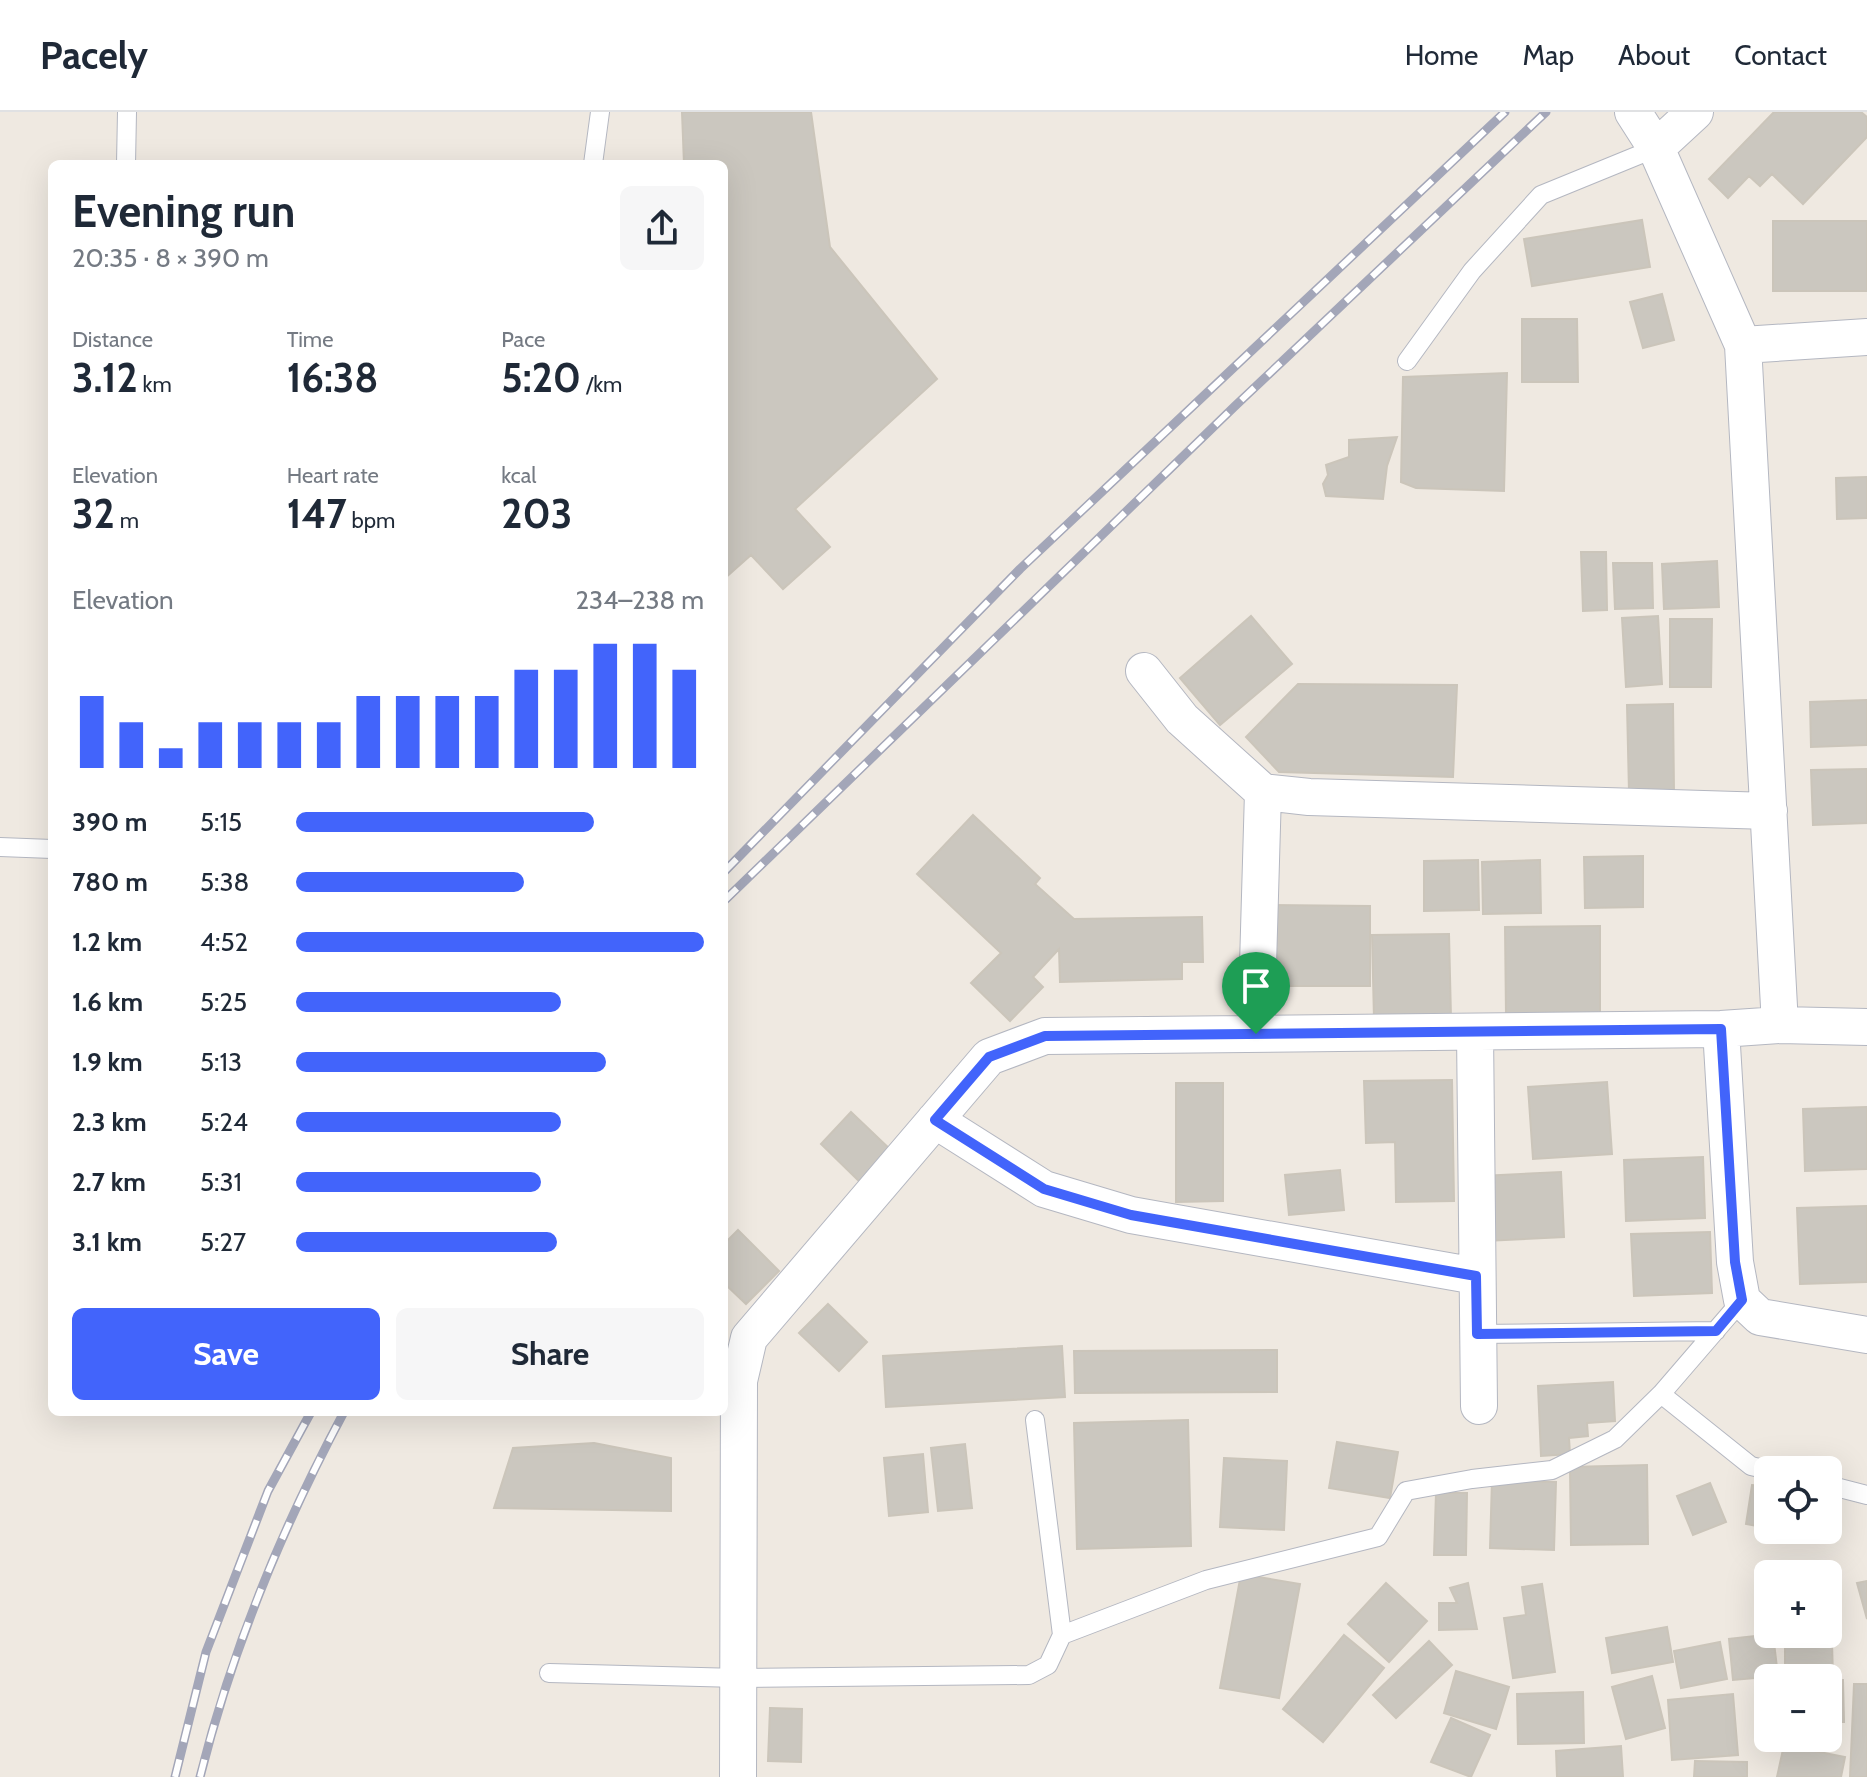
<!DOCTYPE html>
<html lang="en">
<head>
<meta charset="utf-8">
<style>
  body { margin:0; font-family:Cabin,sans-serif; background:#f6f6f7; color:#1f2937; height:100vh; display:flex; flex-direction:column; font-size:30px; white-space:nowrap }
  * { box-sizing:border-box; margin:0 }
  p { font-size:26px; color:#747a83 }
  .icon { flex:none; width:44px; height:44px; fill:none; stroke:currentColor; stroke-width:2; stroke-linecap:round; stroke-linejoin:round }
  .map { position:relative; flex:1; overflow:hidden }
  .side { position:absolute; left:48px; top:48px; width:680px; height:1256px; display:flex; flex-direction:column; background:#fff; border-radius:12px; box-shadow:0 8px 32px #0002 }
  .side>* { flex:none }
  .fabs { position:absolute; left:1754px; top:1344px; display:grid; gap:16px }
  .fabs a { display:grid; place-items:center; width:88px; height:88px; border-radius:12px; background:#fff; box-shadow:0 8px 32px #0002; font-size:40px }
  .pin { position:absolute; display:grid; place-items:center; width:68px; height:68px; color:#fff; margin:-82px -34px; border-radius:50% 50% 50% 0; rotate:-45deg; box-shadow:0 0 8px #0007 }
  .pin .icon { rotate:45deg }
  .round { display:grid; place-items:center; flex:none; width:84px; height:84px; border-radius:12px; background:#f6f6f7 }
  .overview { display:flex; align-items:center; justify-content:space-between; height:136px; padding:0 24px }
  h1 { font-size:44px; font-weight:700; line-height:60px }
  .metrics { display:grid; grid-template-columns:repeat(3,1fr); gap:12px; height:136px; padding:8px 24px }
  .metrics div { display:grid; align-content:center }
  .metrics b { font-size:40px; font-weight:700 }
  .metrics small { font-size:22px; font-weight:400 }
  .metrics p { font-size:22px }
  .chart { height:224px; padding:16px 24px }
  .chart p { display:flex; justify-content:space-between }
  .chart svg { width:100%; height:144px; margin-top:8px; stroke:#4264fb; stroke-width:6 }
  .button { display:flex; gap:16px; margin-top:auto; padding:16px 24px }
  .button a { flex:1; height:92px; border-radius:12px; background:#4264fb; color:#fff; font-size:32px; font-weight:700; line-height:92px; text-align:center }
  .button a+a { background:#f6f6f7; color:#1f2937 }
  ul { padding:0 24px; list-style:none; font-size:26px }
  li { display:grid; grid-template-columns:128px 96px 1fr; align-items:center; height:60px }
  li i { height:20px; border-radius:10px; background:#4264fb }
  header { display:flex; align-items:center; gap:48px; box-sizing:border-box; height:112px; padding:0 40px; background:#fff; border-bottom:2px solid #e0e1e3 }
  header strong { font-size:38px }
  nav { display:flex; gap:44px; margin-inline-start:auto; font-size:28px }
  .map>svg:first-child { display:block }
  .building { fill:#cbc7bf; stroke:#cbc5ba; stroke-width:2 }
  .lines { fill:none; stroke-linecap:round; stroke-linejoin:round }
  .service-casing { stroke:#b4b7c1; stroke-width:20 }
  .minor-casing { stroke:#b4b7c1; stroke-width:38 }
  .service { stroke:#fff; stroke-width:18 }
  .minor { stroke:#fff; stroke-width:36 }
  .rail-casing { stroke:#a3a6b8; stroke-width:9 }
  .rail { stroke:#fff; stroke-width:6; stroke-dasharray:18; stroke-linecap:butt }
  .route-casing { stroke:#fff; stroke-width:16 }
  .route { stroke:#4264fb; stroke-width:10 }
</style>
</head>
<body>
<header>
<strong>Pacely</strong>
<nav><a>Home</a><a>Map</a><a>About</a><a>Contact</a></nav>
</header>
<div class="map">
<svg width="1867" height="1665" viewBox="0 0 1867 1665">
  <rect width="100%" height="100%" fill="#efe9e1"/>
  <path class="building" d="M682,0H811L830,135L937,267L795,397L830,435L783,477L751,443L724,467V52H684Z
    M1774,0H1861L1867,5V25L1803,92L1772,62L1760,74L1749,64L1728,86L1709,67Z
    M1642,108L1650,155L1532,174L1524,127Z
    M1773,109H1867V179H1773Z
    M1662,182L1674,228L1643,236L1630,190Z
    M1522,207H1577L1578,270H1522Z
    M1507,261L1504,379L1416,376L1401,370L1403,265Z
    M1397,325L1387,354L1383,387L1326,384L1323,372L1328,363L1326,353L1349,345V328Z
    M1867,365V406L1837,407L1836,366Z
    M1581,440H1606L1607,498L1583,499Z
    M1717,449L1719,495L1664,497L1662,452Z
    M1613,451H1652L1653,496L1615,497Z
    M1251,504L1292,552L1220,613L1180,566Z
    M1658,504L1662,572L1626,575L1622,506Z
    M1670,507H1712L1711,575H1670Z
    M1298,572L1457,573L1453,665L1279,660L1246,625Z
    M1867,588V633L1811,635L1810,590Z
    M1673,592L1674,680H1629L1627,593Z
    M1867,657V711L1813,713L1811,658Z
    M973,703L1040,766L1035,772L1074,807L1202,805L1203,850H1182V867L1060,870L1059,837L1033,865L1043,875L1010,909L971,871L1001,841L917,762Z
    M1643,744V795L1585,796L1584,745Z
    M1478,748L1479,798L1424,799V749Z
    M1540,748L1541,801L1483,802L1482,750Z
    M1265,793L1370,794V874H1264Z
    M1600,814V901L1506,902L1505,815Z
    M1449,822L1451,906L1374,907L1372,823Z
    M1452,968L1454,1089L1396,1090L1395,1030L1366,1031L1364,969Z
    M1607,970L1612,1042L1533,1047L1528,975Z
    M1176,971H1223V1089L1176,1090Z
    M1867,995V1057L1805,1059L1803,997Z
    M851,1000L893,1040L862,1072L821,1032Z
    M1703,1045L1705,1106L1626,1109L1624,1048Z
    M1340,1058L1344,1098L1289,1103L1285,1063Z
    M1561,1060L1564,1125L1485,1129L1481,1064Z
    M1867,1094V1170L1800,1172L1797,1096Z
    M738,1118L779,1159L746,1192L724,1171V1132Z
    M1710,1120L1712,1181L1634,1184L1631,1122Z
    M828,1192L867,1230L839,1259L799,1221Z
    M1062,1234L1065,1285L886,1295L883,1244Z
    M1277,1238V1280L1075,1281L1074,1239Z
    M1613,1270L1615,1309L1587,1311L1588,1324L1569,1326L1570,1342L1541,1344L1538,1274Z
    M1188,1308L1191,1434L1077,1437L1074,1311Z
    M1337,1330L1398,1340L1390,1386L1329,1376Z
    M594,1331L671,1346V1399L494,1396L513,1336Z
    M965,1332L972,1396L938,1399L931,1336Z
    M923,1342L928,1400L889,1404L884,1346Z
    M1224,1346L1287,1349L1284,1418L1220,1415Z
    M1647,1353L1648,1432L1571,1433L1570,1355Z
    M1492,1368L1556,1370L1554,1438L1490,1436Z
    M1710,1371L1726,1410L1693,1423L1677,1384Z
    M1752,1373L1768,1375V1416L1746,1412Z
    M1436,1381H1467L1466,1443H1434Z
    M1241,1462L1300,1472L1279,1586L1220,1576Z
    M1867,1469V1507L1857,1471Z
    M1386,1471L1427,1509L1389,1550L1348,1512Z
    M1468,1471L1477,1517L1439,1518V1491H1457L1450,1476Z
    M1542,1472L1555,1560L1513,1566L1504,1506L1526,1503L1522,1475Z
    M1755,1485H1768V1515L1756,1516Z
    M1667,1515L1673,1550L1612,1561L1606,1526Z
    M1773,1522L1778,1564L1733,1568L1729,1527Z
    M1344,1523L1384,1556L1323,1630L1283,1597Z
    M1429,1529L1452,1553L1396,1606L1373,1583Z
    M1720,1530L1727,1567L1681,1576L1674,1539Z
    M1832,1530L1833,1565L1785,1566V1532Z
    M1456,1559L1509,1575L1496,1617L1444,1601Z
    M1652,1564L1665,1616L1626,1627L1612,1575Z
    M1843,1568L1844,1610H1828V1569Z
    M1854,1572H1867V1665H1850Z
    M1583,1580L1584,1631L1518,1632L1517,1582Z
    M1733,1582L1738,1643L1672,1648L1668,1588Z
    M770,1596L802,1597L801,1650L768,1649Z
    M1451,1606L1490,1623L1471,1665L1431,1650Z
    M1784,1633L1845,1645L1841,1665H1777Z
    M1621,1634L1623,1665H1557L1556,1639Z
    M1695,1649L1747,1650V1665H1694Z"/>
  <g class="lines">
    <defs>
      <path id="service" d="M126,52L127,0
        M593,52L600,0
        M1407,249L1472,159L1541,83L1656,36
        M0,735L52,737
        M1477,1222L1716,1219
        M1661,1282L1751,1354L1768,1358
        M1828,1373L1867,1383
        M1062,1523L1206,1468L1378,1425L1406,1379L1472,1367L1552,1358L1615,1327L1661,1282L1742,1188
        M549,1561L738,1566L1029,1563L1048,1553L1062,1523L1035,1308"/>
      <path id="minor" d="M1656,36L1695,0
        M1743,233L1867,225
        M1144,559L1182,607L1263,680L1309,685L1769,699
        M1780,913L1867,915
        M1721,917L1735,1150L1742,1188L1760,1205L1867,1223
        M1475,920L1479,1294
        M1256,922L1263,680
        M935,1008L1044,1077L1131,1103L1476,1164
        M738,1665L739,1269L749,1226L989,945L1045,924L1721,917L1780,913L1743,233L1656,36L1633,0"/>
    </defs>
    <use href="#service" class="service-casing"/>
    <use href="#minor" class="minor-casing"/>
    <use href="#service" class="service"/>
    <use href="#minor" class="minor"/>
    <defs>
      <path id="rail" d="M724,760L1020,457L1505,0
        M724,789L1234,295L1546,0
        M175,1665L206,1540L268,1379L311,1300
        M200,1665C232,1537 282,1416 344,1300"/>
    </defs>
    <use href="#rail" class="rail-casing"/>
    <use href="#rail" class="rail"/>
  </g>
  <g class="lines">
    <defs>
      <path id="route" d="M1721,917L1735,1150L1742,1188L1716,1219L1477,1222L1476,1164L1131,1103L1044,1077L935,1008L989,945L1045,924Z"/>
    </defs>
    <use href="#route" class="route-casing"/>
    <use href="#route" class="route"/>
  </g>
</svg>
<div class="fabs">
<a><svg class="icon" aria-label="locate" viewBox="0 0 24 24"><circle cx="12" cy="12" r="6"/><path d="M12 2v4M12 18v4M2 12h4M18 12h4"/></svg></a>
<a>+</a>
<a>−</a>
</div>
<div class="pin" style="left:1256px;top:922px;background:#1e9e55"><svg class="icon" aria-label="arrive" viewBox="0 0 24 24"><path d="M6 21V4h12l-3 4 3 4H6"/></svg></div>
<section class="side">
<div class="overview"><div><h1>Evening run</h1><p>20:35 · 8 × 390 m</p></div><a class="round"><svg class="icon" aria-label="share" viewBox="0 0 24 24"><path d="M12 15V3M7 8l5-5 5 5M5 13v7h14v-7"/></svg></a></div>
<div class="metrics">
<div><p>Distance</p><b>3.12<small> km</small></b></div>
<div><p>Time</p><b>16:38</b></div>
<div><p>Pace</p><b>5:20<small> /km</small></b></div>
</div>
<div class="metrics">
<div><p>Elevation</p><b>32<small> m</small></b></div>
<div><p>Heart rate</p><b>147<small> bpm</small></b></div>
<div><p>kcal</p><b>203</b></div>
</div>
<div class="chart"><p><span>Elevation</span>234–238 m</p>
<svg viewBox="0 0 160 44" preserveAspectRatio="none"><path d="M5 44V22M15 44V30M25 44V38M35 44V30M45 44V30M55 44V30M65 44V30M75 44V22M85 44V22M95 44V22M105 44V22M115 44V14M125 44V14M135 44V6M145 44V6M155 44V14"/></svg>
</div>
<ul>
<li><b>390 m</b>5:15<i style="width:73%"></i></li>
<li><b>780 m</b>5:38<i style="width:56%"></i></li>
<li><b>1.2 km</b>4:52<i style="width:100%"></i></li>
<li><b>1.6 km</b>5:25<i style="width:65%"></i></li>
<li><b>1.9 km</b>5:13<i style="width:76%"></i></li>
<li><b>2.3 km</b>5:24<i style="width:65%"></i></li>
<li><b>2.7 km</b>5:31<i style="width:60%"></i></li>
<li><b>3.1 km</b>5:27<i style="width:64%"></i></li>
</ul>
<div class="button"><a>Save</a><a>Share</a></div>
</section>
</div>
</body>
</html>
